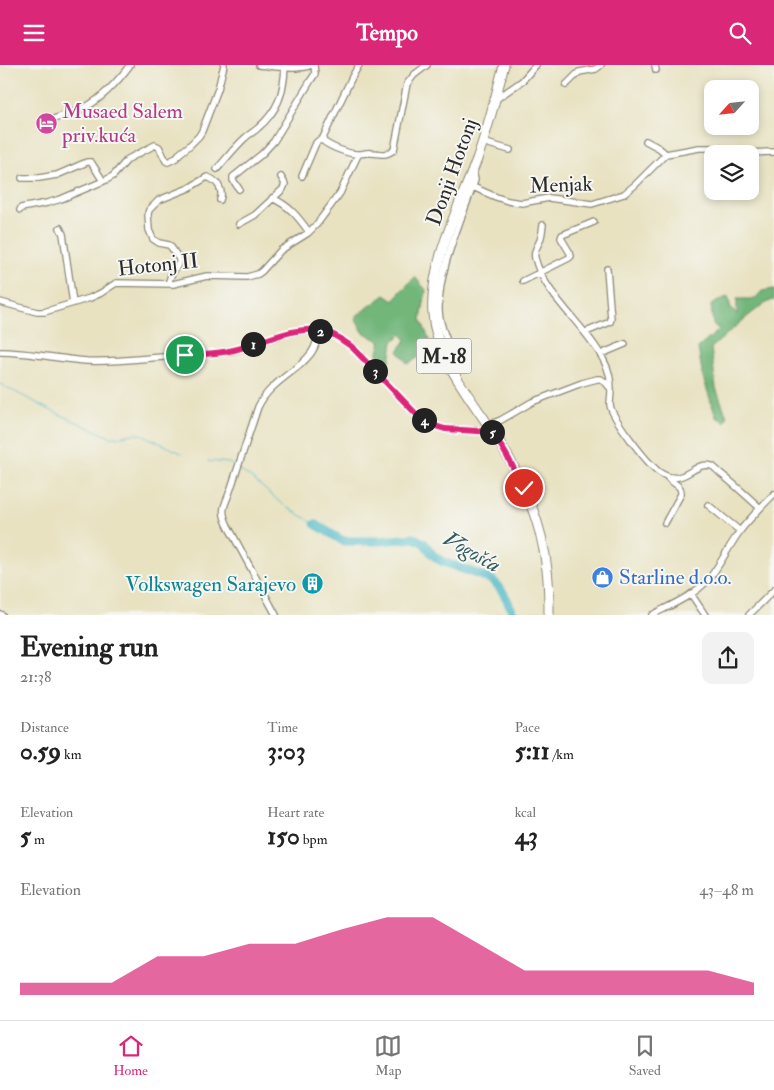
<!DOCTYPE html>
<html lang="en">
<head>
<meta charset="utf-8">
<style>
  body { margin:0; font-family:"IM FELL Double Pica",serif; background:#f2f2f2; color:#222; height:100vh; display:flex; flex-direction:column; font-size:19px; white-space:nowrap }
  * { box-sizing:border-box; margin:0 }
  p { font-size:16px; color:#767676 }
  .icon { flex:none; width:28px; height:28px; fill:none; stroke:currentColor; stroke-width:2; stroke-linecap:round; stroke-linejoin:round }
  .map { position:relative; height:550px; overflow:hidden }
  .details { display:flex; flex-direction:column; background:#fff; flex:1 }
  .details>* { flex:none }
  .needle { width:32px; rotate:243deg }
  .buttons { position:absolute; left:704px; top:15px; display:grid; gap:10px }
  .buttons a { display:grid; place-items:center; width:55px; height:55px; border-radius:10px; background:#fff; box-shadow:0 2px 8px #0003; font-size:25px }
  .pin { position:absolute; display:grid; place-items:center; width:42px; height:42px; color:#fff; margin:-21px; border:2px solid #fff; border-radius:50%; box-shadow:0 1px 5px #0007 }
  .km { position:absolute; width:25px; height:25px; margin:-12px; border-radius:50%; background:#222; color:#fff; font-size:14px; line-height:25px; text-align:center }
  .round { display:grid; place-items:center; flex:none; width:52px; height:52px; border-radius:10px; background:#f2f2f2 }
  .summary { display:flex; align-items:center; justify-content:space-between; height:85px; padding:0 20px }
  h1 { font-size:28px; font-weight:800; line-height:38px }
  .stats { display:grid; grid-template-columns:repeat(3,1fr); gap:8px; height:85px; padding:5px 20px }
  .stats div { display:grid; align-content:center }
  .stats b { font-size:25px; font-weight:800 }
  .stats small { font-size:14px; font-weight:400 }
  .stats p { font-size:14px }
  .chart { height:140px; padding:10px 20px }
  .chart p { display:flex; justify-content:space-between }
  .chart svg { width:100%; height:90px; margin-top:5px; fill:#db2777; opacity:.7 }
  header { display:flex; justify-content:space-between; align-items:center; height:65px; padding:0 20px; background:#db2777; color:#fff; font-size:22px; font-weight:800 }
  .tab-bar { display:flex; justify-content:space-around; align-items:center; height:70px; border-top:1px solid #e0e0e0; background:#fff; font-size:14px; color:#767676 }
  .tab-bar a { display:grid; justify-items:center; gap:2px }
  .tab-bar .selected { color:#db2777 }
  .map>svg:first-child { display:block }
  .forest { fill:#72b67a; stroke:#4e7052 }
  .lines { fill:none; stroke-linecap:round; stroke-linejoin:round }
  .stream { stroke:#49b8c3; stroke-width:1 }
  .river { stroke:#49b8c3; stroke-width:9 }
  .minor-casing { stroke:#8a8676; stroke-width:8 }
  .primary-casing { stroke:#8a8676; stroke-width:11 }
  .minor { stroke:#fff; stroke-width:5.5 }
  .primary { stroke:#fff; stroke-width:9 }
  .route-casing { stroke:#fff; stroke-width:10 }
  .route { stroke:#db2777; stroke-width:6 }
  .labels { text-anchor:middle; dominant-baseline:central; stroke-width:4; stroke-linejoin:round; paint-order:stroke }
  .shield { fill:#f6f6f2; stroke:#686867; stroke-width:1 }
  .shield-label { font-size:20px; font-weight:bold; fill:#2b2b2b }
  .hotel-label { font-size:21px; fill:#b23c85; stroke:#f6f6f2; text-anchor:start }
  .street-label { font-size:21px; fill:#2b2b2b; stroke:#f6f6f2 }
  .shop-label { font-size:21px; fill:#366cbe; stroke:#f6f6f2; text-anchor:start }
  .culture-label { font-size:21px; fill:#0d838f; stroke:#f6f6f2; text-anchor:end }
  .water-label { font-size:22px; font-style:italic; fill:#365c60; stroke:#f6f6f2 }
</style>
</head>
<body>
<header><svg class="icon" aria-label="menu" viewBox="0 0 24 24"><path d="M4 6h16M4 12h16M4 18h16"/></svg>Tempo<svg class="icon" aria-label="search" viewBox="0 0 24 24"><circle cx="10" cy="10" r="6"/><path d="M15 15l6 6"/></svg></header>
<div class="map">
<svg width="774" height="550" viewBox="0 0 774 550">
  <rect width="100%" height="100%" fill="#f6f6f2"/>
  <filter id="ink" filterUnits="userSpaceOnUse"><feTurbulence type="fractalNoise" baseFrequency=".02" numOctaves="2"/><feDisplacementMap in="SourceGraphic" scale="10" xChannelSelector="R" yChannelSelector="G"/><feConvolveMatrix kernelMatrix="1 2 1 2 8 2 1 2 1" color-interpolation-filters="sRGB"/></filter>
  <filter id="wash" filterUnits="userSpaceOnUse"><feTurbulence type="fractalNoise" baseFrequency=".0096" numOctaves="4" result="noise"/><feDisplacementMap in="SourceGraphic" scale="20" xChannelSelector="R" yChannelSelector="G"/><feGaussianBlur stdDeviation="1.12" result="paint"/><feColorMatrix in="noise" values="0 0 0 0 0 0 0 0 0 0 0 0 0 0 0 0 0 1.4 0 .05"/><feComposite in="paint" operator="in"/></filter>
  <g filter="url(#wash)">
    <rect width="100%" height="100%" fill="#e8e2c1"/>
    <path class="forest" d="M415,212L426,225L421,255L433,283L408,299L398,286L406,275L401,269L393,277L390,296L377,290L381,277L363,267L355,252L385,230L394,236L401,226Z
      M774,224V235C762,236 722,274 711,283L716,323L727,352L725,357L716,352L703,312L698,283L719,265L713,259L711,240L728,231L731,244L737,249V234H755L762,226Z"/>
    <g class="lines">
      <path class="stream" d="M0,319L50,345L110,372C121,373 130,368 141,369L181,388
        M208,396L229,398L235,402
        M239,405L253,414L282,439L315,459"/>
      <path class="river" d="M315,459L343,476H381L413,473L418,475L424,478L433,490L441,496L490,514C503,522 508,537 514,550"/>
    </g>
  </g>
  <g filter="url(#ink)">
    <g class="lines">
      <defs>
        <path id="minor" d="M259,0C272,1 301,6 311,0
          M655,0L656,5
          M566,20L579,7L596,4L601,0
          M495,35L522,16L536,0
          M45,57C58,52 74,48 86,42C104,32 118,16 130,0
          M322,75C328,81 350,90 359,89C363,89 367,87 371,88C383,88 383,92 394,85L407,19L414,10L427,0
          M646,76L659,83L666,89
          M482,77L510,85
          M217,104C226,94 235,82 245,73C249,69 254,67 258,63C278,46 284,28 285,1
          M302,111L316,78L318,76L322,75L352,12L359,0
          M22,113H39L57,110L87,97H91L103,116
          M473,122L496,132L508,136L522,138L549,133L592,139L624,129L635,120L666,89L699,83H718L743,88L774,87
          M239,124L233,115V112L262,89L274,76L311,15L315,9L314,0
          M272,133C290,141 298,152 309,167
          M20,145L21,143L26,142L47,138L61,134L106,115L113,111L128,94L155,80L159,82L166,96L168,97L176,93L179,89L189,81L199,71L202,66L218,24L224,0
          M239,159L255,150L283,124L285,119L281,112
          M543,160C542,165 542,171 540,175C538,181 533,186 535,193C545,232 586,260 604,296C609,305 611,315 611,325C611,330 610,335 610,340C612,353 647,398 659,407C684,424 693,395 712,401C714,402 718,406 720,408C734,419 747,431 760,443
          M60,163L63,169L73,238
          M523,216L569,193L571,191L570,188L561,173L562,170L594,157
          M168,219L171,210L179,198V194L171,182L169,180L159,178L153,174L149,165L148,149L149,145L159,135L189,123L207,112C217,115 224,125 220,135
          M0,237L37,247H44L90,233L101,228L116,218L173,219L207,211L247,212L258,209L262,206L281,185L308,168L317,159L340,128L358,90
          M586,267L610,257L611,254L607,204
          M0,287C29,287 58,294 87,296C113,297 138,294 163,292C186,290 209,289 232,286C263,280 295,258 328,267C336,270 343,276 351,281L420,353L432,360L445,364L493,367
          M601,289L625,279
          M449,300L453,296C450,278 439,263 439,245C438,203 462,155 475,115L474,110L472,108
          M488,360L501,355L532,337L582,318L597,314H601L606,318L611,324
          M708,440L740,466
          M665,458L681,429C682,419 672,419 667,412
          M691,529L705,550
          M0,549L2,550
          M276,550L228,461C221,447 223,443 229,429L258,342C267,323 284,313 300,300C305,295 310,291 313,285C317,279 317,273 318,266
          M652,550C671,540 693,531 708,515C719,502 729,481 740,466C750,453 762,441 774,429
          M749,550L774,525"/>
        <path id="primary" d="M504,0C496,31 488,64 477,94C460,141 429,199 433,249C436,294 473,335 496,372C522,412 542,457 547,505C549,520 549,535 549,550"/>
      </defs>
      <use href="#minor" class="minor-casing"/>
      <use href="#primary" class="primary-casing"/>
      <use href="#minor" class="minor"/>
      <use href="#primary" class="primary"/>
    </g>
  </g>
  <g class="lines" filter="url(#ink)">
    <defs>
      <path id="route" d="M185,290C201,289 218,289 234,285C264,278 296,258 327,267C336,270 343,276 351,281L420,353L432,360L445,364L493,367L507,391L524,423"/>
    </defs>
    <use href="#route" class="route-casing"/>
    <use href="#route" class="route"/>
  </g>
  <defs>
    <symbol id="hotel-disc" viewBox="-11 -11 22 22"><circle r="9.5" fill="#d1479c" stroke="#f6f6f2"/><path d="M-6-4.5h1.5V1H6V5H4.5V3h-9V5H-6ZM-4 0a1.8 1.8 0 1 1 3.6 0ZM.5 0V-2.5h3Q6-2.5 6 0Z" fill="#fff"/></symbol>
    <symbol id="shop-disc" viewBox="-11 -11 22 22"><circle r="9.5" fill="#3f7fe0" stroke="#f6f6f2"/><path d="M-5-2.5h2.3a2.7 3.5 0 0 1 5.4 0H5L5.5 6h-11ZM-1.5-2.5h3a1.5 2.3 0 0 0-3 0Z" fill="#fff"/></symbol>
    <symbol id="building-disc" viewBox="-11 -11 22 22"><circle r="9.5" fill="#0f9aa8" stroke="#f6f6f2"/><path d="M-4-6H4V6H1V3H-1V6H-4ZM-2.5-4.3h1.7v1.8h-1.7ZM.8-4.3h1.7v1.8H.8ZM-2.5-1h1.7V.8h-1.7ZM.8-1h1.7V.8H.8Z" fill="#fff"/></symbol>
  </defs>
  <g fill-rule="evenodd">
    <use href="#hotel-disc" x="34" y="46" width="25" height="25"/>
    <use href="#shop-disc" x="590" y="500" width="25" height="25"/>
    <use href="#building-disc" x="300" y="506" width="25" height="25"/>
  </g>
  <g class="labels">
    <rect class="shield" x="416.5" y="273.5" width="55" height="35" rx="4"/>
    <g class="shield-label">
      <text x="444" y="291">M-18</text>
    </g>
    <g class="hotel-label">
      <text x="62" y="46">Musaed Salem<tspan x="62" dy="24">priv.kuća</tspan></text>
    </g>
    <g class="street-label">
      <text transform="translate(452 107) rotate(-70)">Donji Hotonj</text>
      <text transform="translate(561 120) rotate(-2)">Menjak</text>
      <text transform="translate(158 200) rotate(-6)">Hotonj II</text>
    </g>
    <g class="shop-label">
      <text x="619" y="512">Starline d.o.o.</text>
    </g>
    <g class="culture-label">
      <text x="296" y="519">Volkswagen Sarajevo</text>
    </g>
    <g class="water-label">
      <text transform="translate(472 487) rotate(29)">Vogošća</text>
    </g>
  </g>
</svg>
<div class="buttons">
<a><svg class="needle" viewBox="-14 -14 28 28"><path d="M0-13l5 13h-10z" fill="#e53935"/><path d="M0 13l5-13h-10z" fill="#767676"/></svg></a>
<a><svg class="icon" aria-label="layers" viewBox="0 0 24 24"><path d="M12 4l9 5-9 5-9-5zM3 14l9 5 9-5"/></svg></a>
</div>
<div class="pin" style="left:185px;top:290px;background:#1e9e55"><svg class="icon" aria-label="arrive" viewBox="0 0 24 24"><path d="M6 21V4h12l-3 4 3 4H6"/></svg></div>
<div class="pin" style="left:524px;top:423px;background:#d93025"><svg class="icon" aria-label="check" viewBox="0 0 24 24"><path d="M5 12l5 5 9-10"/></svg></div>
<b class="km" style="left:253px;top:279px">1</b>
<b class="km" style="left:320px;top:266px">2</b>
<b class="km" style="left:375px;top:306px">3</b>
<b class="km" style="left:424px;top:355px">4</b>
<b class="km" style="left:492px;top:367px">5</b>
</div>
<section class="details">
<div class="summary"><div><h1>Evening run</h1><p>21:38</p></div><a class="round"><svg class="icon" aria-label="share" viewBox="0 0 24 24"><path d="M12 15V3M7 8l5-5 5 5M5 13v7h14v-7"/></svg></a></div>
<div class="stats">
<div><p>Distance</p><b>0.59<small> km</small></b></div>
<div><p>Time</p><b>3:03</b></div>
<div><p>Pace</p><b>5:11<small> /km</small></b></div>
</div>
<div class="stats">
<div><p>Elevation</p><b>5<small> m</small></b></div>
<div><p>Heart rate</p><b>150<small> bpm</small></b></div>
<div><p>kcal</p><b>43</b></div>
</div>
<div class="chart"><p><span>Elevation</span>43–48 m</p>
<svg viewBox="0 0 160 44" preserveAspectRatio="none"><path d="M0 44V38L10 38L20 38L30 25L40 25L50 19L60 19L70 12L80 6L90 6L100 19L110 32L120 32L130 32L140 32L150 32L160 38V44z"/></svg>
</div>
</section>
<nav class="tab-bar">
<a class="selected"><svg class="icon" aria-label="home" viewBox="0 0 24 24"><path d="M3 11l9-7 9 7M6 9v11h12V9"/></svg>Home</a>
<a><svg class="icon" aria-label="map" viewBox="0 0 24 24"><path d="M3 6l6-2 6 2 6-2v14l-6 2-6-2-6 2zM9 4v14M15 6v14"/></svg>Map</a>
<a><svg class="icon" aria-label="saved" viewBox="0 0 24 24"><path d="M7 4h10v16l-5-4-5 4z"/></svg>Saved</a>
</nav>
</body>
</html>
